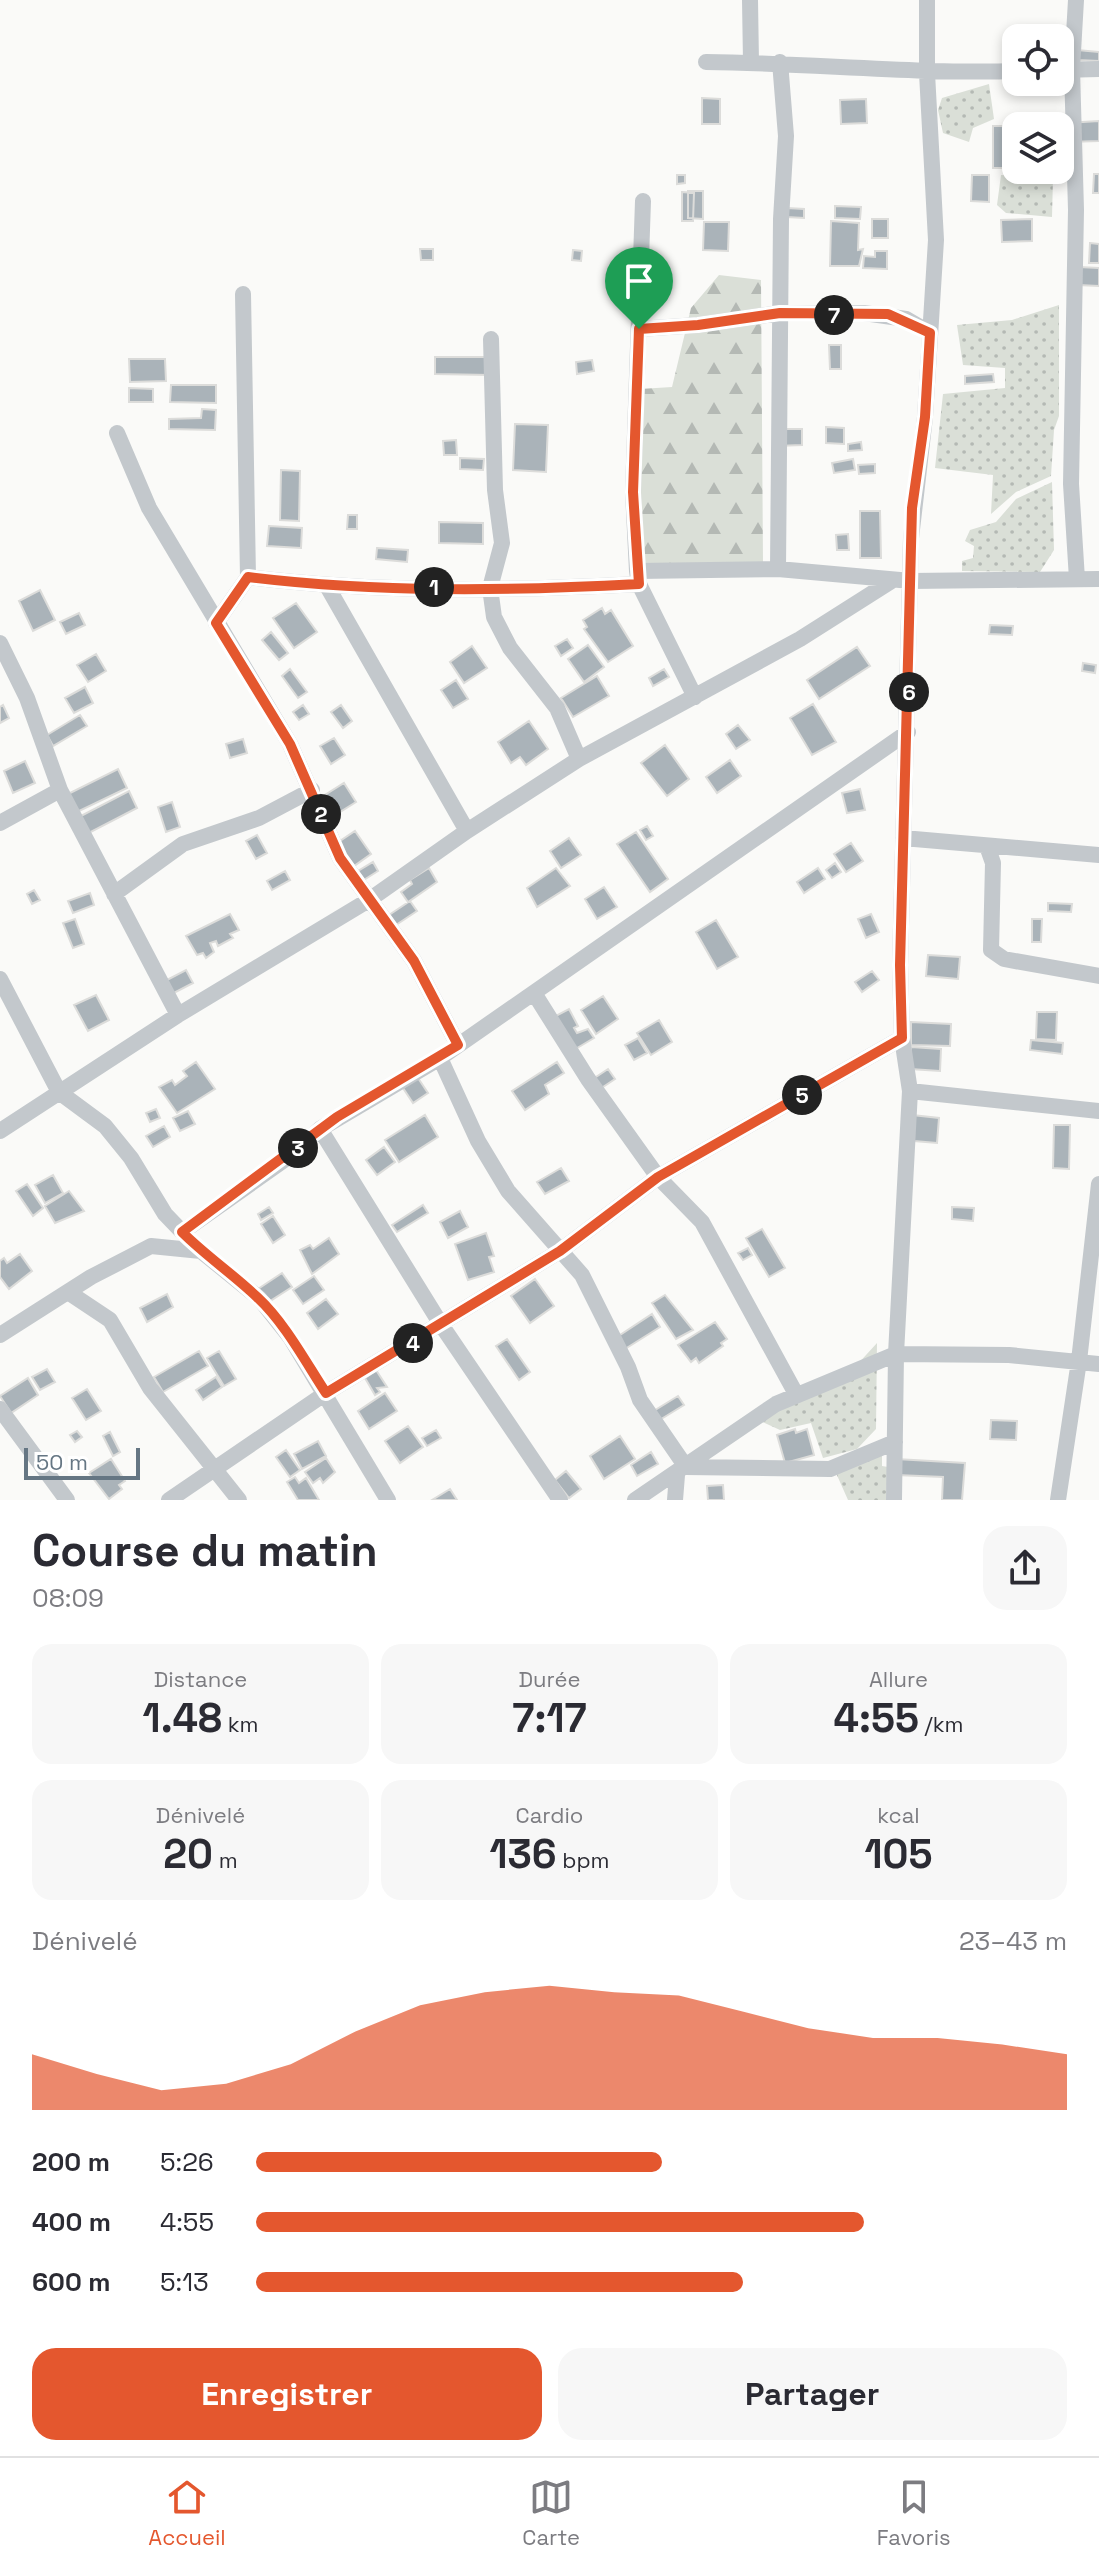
<!DOCTYPE html>
<html lang="fr">
<head>
<meta charset="utf-8">
<style>
  body { margin:0; font-family:"Space Grotesk",sans-serif; background:#f7f7f7; color:#2b2b33; height:100vh; display:flex; flex-direction:column; font-size:30px; white-space:nowrap }
  * { box-sizing:border-box; margin:0 }
  p { font-size:26px; color:#7c7c81 }
  .icon { flex:none; width:44px; height:44px; fill:none; stroke:currentColor; stroke-width:2; stroke-linecap:round; stroke-linejoin:round }
  .map { position:relative; height:1500px; overflow:hidden }
  .panel { display:flex; flex-direction:column; background:#fff; flex:1 }
  .panel>* { flex:none }
  .controls { position:absolute; left:1002px; top:24px; display:grid; gap:16px }
  .controls a { display:grid; place-items:center; width:72px; height:72px; border-radius:16px; background:#fff; box-shadow:0 4px 12px #0003; font-size:40px }
  .scale { position:absolute; left:24px; bottom:20px; width:116px; box-sizing:border-box; padding-left:8px; border:4px solid #657683; border-top:0; font-size:22px; line-height:28px; white-space:nowrap; color:#657683; -webkit-text-stroke:6px #fff; paint-order:stroke }
  .pin { position:absolute; display:grid; place-items:center; width:68px; height:68px; color:#fff; margin:-82px -34px; border-radius:50% 50% 50% 0; rotate:-45deg; box-shadow:0 0 8px #0007 }
  .pin .icon { rotate:45deg }
  .km { position:absolute; width:40px; height:40px; margin:-20px; border-radius:50%; background:#222; color:#fff; font-size:22px; line-height:40px; text-align:center }
  .round { display:grid; place-items:center; flex:none; width:84px; height:84px; border-radius:24px; background:#f7f7f7 }
  .headline { display:flex; align-items:center; justify-content:space-between; height:136px; padding:0 32px }
  h1 { font-size:44px; font-weight:700; line-height:60px }
  .metrics { display:grid; grid-template-columns:repeat(3,1fr); gap:12px; height:136px; padding:8px 32px }
  .metrics div { display:grid; align-content:center; border-radius:20px; background:#f7f7f7; text-align:center }
  .metrics b { font-size:40px; font-weight:700 }
  .metrics small { font-size:22px; font-weight:400 }
  .metrics p { font-size:22px }
  .chart { height:224px; padding:16px 32px }
  .chart p { display:flex; justify-content:space-between }
  .chart svg { width:100%; height:144px; margin-top:8px; fill:#e4572e; opacity:.7 }
  .button { display:flex; gap:16px; margin-top:auto; padding:16px 32px }
  .button a { flex:1; height:92px; border-radius:24px; background:#e4572e; color:#fff; font-size:32px; font-weight:700; line-height:92px; text-align:center }
  .button a+a { background:#f7f7f7; color:#2b2b33 }
  ul { padding:0 32px; list-style:none; font-size:26px }
  li { display:grid; grid-template-columns:128px 96px 1fr; align-items:center; height:60px }
  li i { height:20px; border-radius:10px; background:#e4572e }
  .tab-bar { display:flex; justify-content:space-around; align-items:center; height:112px; border-top:2px solid #e1e1e2; background:#fff; font-size:22px; color:#7c7c81 }
  .tab-bar a { display:grid; justify-items:center; gap:4px }
  .tab-bar .current { color:#e4572e }
  .map>svg:first-child { display:block }
  .grass { fill:url(#grass-dots) }
  .forest { fill:url(#forest-firs) }
  .building { fill:#aab3b9; stroke:#dcdcda; stroke-width:2 }
  .lines { fill:none; stroke-linecap:round; stroke-linejoin:round }
  .minor { stroke:#c3c8cc; stroke-width:16 }
  .route-casing { stroke:#fff; stroke-width:16 }
  .route { stroke:#e4572e; stroke-width:10 }
</style>
</head>
<body>
<div class="map">
<svg width="1099" height="1500" viewBox="0 0 1099 1500">
  <defs>
    <pattern id="grass-dots" width="8" height="8" patternUnits="userSpaceOnUse" patternTransform="scale(2)"><rect width="8" height="8" fill="#dadfd7"/><path d="M2 2h.1M6 6h.1" fill="none" stroke="#b4b9b4" stroke-width="1.8" stroke-linecap="round"/></pattern>
    <pattern id="forest-firs" width="22" height="20" patternUnits="userSpaceOnUse" patternTransform="scale(2)"><rect width="22" height="20" fill="#dadfd7"/><path d="M5 1l3.5 6h-7zM16 11l3.5 6h-7z" fill="#b4b9b4"/></pattern>
  </defs>
  <rect width="100%" height="100%" fill="#fafaf8"/>
  <path class="grass" d="M989,84L994,119L973,128L969,142L943,133L938,110L942,98Z
    M1001,175L1053,178L1052,217L1006,213L997,205Z
    M1059,305V416L1054,430L1051,476L1016,492L991,514L993,475L935,468L943,394L1005,388V368L963,365L957,325L1012,320Z
    M1052,482L1054,550L1040,572L962,571V561L973,558L974,546L965,541L970,530L996,522L1016,499Z
    M877,1343L876,1429L857,1449L823,1458L811,1423L780,1430L752,1417L855,1367Z
    M882,1455V1466L888,1467L886,1500H848L836,1473Z"/>
  <path class="forest" d="M719,275L761,280L763,563L640,569V389L672,387L691,308Z"/>
  <path class="building" d="M1077,50L1099,52V61L1077,60Z
    M702,98L720,99V124H702Z
    M866,99L867,123L841,124L840,100Z
    M1099,121V141L1068,142L1067,123Z
    M993,126H1016V168H993Z
    M1094,174H1099V193H1093Z
    M677,175H685V183L677,184Z
    M972,175H989V202L971,201Z
    M688,191H703V219L688,218Z
    M682,192L694,193L693,221H682Z
    M835,206L861,207L860,219L835,218Z
    M787,208L804,209V218L787,217Z
    M872,219H888V238H872Z
    M1032,219V241L1002,242L1001,220Z
    M831,221L859,223L858,250L863,249L859,266H830Z
    M704,222H729L728,251L703,250Z
    M1090,243L1099,244V263H1089Z
    M420,249H433V260H421Z
    M573,250L582,251L581,261L572,260Z
    M875,251H887V269L863,268L864,256L875,257Z
    M1079,267L1099,268V286L1078,285Z
    M829,345H841V369H830Z
    M435,357H490V375L435,374Z
    M129,359H165L166,381L130,382Z
    M592,360L594,371L577,374L576,362Z
    M993,374L994,382L965,384V376Z
    M171,385H216V403L170,402Z
    M129,388L153,389V402H129Z
    M202,409L216,410L215,430L169,429V419L201,418Z
    M515,424L548,425L546,472L513,470Z
    M826,427L844,428V444L826,443Z
    M776,429H802V445L776,446Z
    M456,440L457,455H444L443,441Z
    M861,442L862,450L848,451V444Z
    M460,458L484,459L483,470L460,469Z
    M853,459L855,470L834,473L832,463Z
    M875,464V473L859,474L858,465Z
    M281,470L300,471L299,521L280,520Z
    M860,511H880L881,558H860Z
    M348,515H357V529H347Z
    M439,522L483,523V544L439,543Z
    M269,526L302,528L301,548L267,546Z
    M848,534L849,550H837L836,535Z
    M377,548L408,550L407,562L376,559Z
    M40,590L55,620L33,631L19,601Z
    M296,603L317,632L294,648L273,618Z
    M602,608L605,614L611,610L633,646L608,662L584,629L587,627L583,620Z
    M79,613L85,625L66,634L60,622Z
    M990,625L1013,626L1012,635L989,634Z
    M271,632L288,653L279,660L262,640Z
    M567,639L573,648L561,656L555,646Z
    M588,645L604,667L584,682L568,659Z
    M472,646L487,668L464,683L450,662Z
    M857,647L870,666L819,699L807,680Z
    M96,654L106,671L88,682L77,665Z
    M1083,663L1096,665L1095,673L1082,671Z
    M290,669L307,692L298,698L282,676Z
    M664,669L669,677L653,686L649,678Z
    M597,676L609,696L573,717L561,698Z
    M456,680L468,699L453,708L441,690Z
    M85,687L93,703L74,713L65,698Z
    M813,704L836,742L812,755L790,718Z
    M3,705L9,718L0,723V707Z
    M303,705L309,714L299,720L293,712Z
    M341,705L352,721L343,728L331,712Z
    M80,715L87,726L53,746L47,735Z
    M529,721L548,749L526,765L520,757L511,763L498,742Z
    M738,725L750,740L736,749L726,734Z
    M334,738L345,755L331,764L320,746Z
    M243,739L247,753L230,758L226,744Z
    M665,745L689,779L667,796L641,763Z
    M730,760L741,776L717,793L706,777Z
    M25,761L35,783L13,793L4,771Z
    M118,769L127,788L75,813L66,795Z
    M344,783L356,802L332,817L320,798Z
    M860,789L865,810L847,813L842,793Z
    M129,791L137,808L85,835L77,818Z
    M172,802L180,827L166,832L158,807Z
    M647,826L653,836L646,840L640,830Z
    M355,831L371,854L354,866L337,843Z
    M636,832L668,879L650,892L617,844Z
    M257,835L267,853L256,859L246,841Z
    M569,838L581,855L561,868L550,851Z
    M851,843L863,861L846,872L834,854Z
    M373,862L378,871L359,883L353,874Z
    M835,863L841,872L832,878L826,870Z
    M429,868L437,882L408,902L401,892L412,884L410,880Z
    M556,868L570,886L537,907L527,888Z
    M818,868L825,879L804,893L797,882Z
    M285,871L290,880L272,890L267,881Z
    M604,887L617,907L597,919L585,899Z
    M34,890L40,900L32,904L27,894Z
    M90,893L94,905L73,913L68,901Z
    M410,901L417,911L396,925L389,915Z
    M1048,903L1072,904L1071,912L1048,911Z
    M230,914L239,930L230,934L233,938L218,946L216,941L210,943L214,952L206,958L203,953L197,955L186,936Z
    M871,914L879,932L866,938L858,919Z
    M75,919L84,944L73,948L63,923Z
    M1032,919H1042L1041,942H1032Z
    M716,920L738,957L717,969L696,932Z
    M928,955L960,957L958,979L926,976Z
    M186,970L193,983L172,994L165,981Z
    M872,971L879,980L862,992L855,982Z
    M96,995L109,1020L88,1031L74,1005Z
    M603,996L618,1019L596,1034L581,1010Z
    M569,1009L578,1026L574,1028L577,1033L588,1029L594,1038L572,1051L552,1018Z
    M1037,1012H1057L1056,1040L1036,1039Z
    M659,1020L672,1042L651,1055L637,1033Z
    M911,1022L951,1024L950,1046L911,1045Z
    M638,1038L647,1053L634,1060L625,1045Z
    M1031,1040L1063,1043L1062,1054L1030,1050Z
    M911,1047L941,1049L940,1071L910,1069Z
    M196,1062L215,1089L177,1113L159,1087L172,1080L175,1085L187,1076L183,1071Z
    M557,1062L564,1073L545,1085L549,1094L525,1110L512,1091Z
    M608,1069L615,1079L600,1089L593,1079Z
    M418,1078L428,1093L413,1103L403,1088Z
    M156,1109L160,1118L150,1122L146,1113Z
    M188,1111L195,1124L180,1131L173,1118Z
    M425,1115L438,1137L399,1162L385,1140Z
    M912,1115L939,1118L937,1143L914,1141Z
    M1054,1125H1070L1069,1169L1053,1168Z
    M164,1126L170,1137L153,1147L146,1136Z
    M384,1147L395,1162L377,1175L366,1160Z
    M561,1168L569,1181L545,1194L537,1182Z
    M53,1175L63,1193L45,1203L35,1185Z
    M27,1184L43,1208L33,1216L16,1191Z
    M69,1191L84,1211L55,1223L45,1206Z
    M423,1205L428,1213L397,1232L392,1225Z
    M269,1207L273,1213L261,1220L258,1214Z
    M952,1207L974,1208L973,1221L952,1219Z
    M460,1211L468,1227L448,1238L440,1222Z
    M273,1216L285,1235L273,1243L261,1224Z
    M762,1229L785,1268L769,1277L746,1238Z
    M486,1233L494,1256L489,1257L494,1272L468,1280L455,1244Z
    M329,1238L339,1254L312,1274L300,1250L310,1245L313,1249Z
    M748,1248L752,1255L743,1260L738,1253Z
    M20,1254L32,1271L9,1289L0,1277V1261L4,1258L7,1263Z
    M282,1273L292,1287L267,1303L258,1289Z
    M314,1276L324,1290L303,1304L293,1290Z
    M535,1279L554,1306L530,1323L511,1296Z
    M167,1294L173,1307L147,1322L140,1308Z
    M665,1295L693,1330L676,1339L652,1303Z
    M326,1299L338,1314L318,1329L307,1313Z
    M652,1314L660,1327L625,1349L617,1337Z
    M715,1322L727,1339L721,1343L723,1346L699,1363L696,1358L691,1362L678,1345Z
    M507,1339L530,1372L519,1380L496,1346Z
    M199,1351L208,1366L163,1392L154,1377Z
    M219,1351L236,1379L224,1386L207,1358Z
    M47,1369L55,1382L40,1390L32,1377Z
    M376,1370L387,1387L377,1388L380,1392L375,1395L365,1378Z
    M216,1377L222,1387L203,1400L196,1390Z
    M28,1378L38,1395L11,1413L0,1396Z
    M87,1389L101,1411L86,1420L72,1398Z
    M385,1393L397,1411L369,1429L358,1411Z
    M678,1396L684,1405L658,1421L652,1412Z
    M991,1420L1017,1421L1016,1440L990,1439Z
    M408,1426L423,1447L400,1463L385,1441Z
    M795,1429L796,1433L807,1429L814,1455L785,1463L777,1435Z
    M436,1430L441,1438L427,1446L422,1438Z
    M77,1431L82,1437L75,1442L70,1435Z
    M110,1432L120,1452L113,1456L103,1436Z
    M620,1436L635,1459L604,1479L590,1456Z
    M318,1441L326,1456L302,1469L294,1454Z
    M286,1450L300,1470L290,1477L276,1457Z
    M651,1452L658,1464L637,1476L631,1465Z
    M326,1458L335,1472L323,1483L320,1478L313,1483L305,1472Z
    M111,1459L125,1481L119,1485L122,1489L109,1499L89,1473Z
    M896,1459L965,1463L962,1500H942L943,1477L896,1475Z
    M566,1471L581,1489L569,1498L555,1480Z
    M295,1477L299,1483L306,1478L319,1500H298L287,1482Z
    M723,1485L724,1500H708L707,1486Z
    M450,1489L457,1500H432Z"/>
  <g class="lines">
    <path class="minor" d="M750,0L751,62
      M1076,0L1072,69L1076,210L1071,484L1077,579
      M706,62C810,63 912,74 1016,71
      M1060,70L1099,69
      M643,201L633,492L637,571L639,584L695,697
      M243,294L248,577
      M639,329L698,325L780,313H864L906,319L930,333
      M491,339L495,490L502,543L490,588L494,617L510,648L557,708L579,759
      M117,433L149,508L290,744L340,858L414,961L458,1045
      M778,569L781,219L786,136L780,62
      M637,571L778,569L911,581L1099,579
      M327,586L467,831
      M216,623L248,577C377,593 509,591 639,584
      M0,643L27,698L60,790L178,1015
      M0,823L60,790
      M903,838L1099,855
      M987,846L993,863L991,950L1004,959L1099,976
      M114,894L183,844L259,818L312,790
      M0,979L59,1092L105,1126L131,1158L165,1214L189,1239
      M534,993L588,1079L658,1177L702,1222L796,1394
      M440,1058L478,1141L508,1191L582,1275L628,1367L640,1400L686,1467L830,1469L895,1442
      M910,1091L1099,1111
      M320,1129L442,1326L560,1500
      M0,1131L178,1015L369,900L467,831L579,759L800,639L893,580
      M182,1232L287,1158L320,1129L440,1058L908,732
      M68,1292L110,1320L150,1388L239,1500
      M0,1335L91,1277L151,1246L201,1251L259,1298L290,1337L388,1500
      M0,1409L67,1500
      M169,1500L326,1393L560,1251L658,1177L902,1038
      M635,1500L776,1404L896,1354L1009,1355L1099,1364
      M675,1500L677,1475
      M894,1500L896,1354L910,1091L902,1038L900,965L911,538L925,417L936,240L927,73V0
      M1058,1500L1079,1361L1099,1184"/>
  </g>
  <g class="lines">
    <defs>
      <path id="route" d="M780,313L888,314L930,333L925,417L912,508L900,965L902,1038L658,1177L560,1251L326,1393C305,1361 285,1323 257,1297C233,1274 206,1256 182,1232L337,1117L458,1045L414,961L340,858L290,744L216,623L248,577C377,593 509,591 639,584L633,492L639,329L698,325Z"/>
    </defs>
    <use href="#route" class="route-casing"/>
    <use href="#route" class="route"/>
  </g>
</svg>
<div class="controls">
<a><svg class="icon" aria-label="locate" viewBox="0 0 24 24"><circle cx="12" cy="12" r="6"/><path d="M12 2v4M12 18v4M2 12h4M18 12h4"/></svg></a>
<a><svg class="icon" aria-label="layers" viewBox="0 0 24 24"><path d="M12 4l9 5-9 5-9-5zM3 14l9 5 9-5"/></svg></a>
</div>
<div class="scale">50 m</div>
<div class="pin" style="left:639px;top:329px;background:#1e9e55"><svg class="icon" aria-label="arrive" viewBox="0 0 24 24"><path d="M6 21V4h12l-3 4 3 4H6"/></svg></div>
<b class="km" style="left:434px;top:587px">1</b>
<b class="km" style="left:321px;top:814px">2</b>
<b class="km" style="left:298px;top:1148px">3</b>
<b class="km" style="left:413px;top:1343px">4</b>
<b class="km" style="left:802px;top:1095px">5</b>
<b class="km" style="left:909px;top:692px">6</b>
<b class="km" style="left:834px;top:315px">7</b>
</div>
<section class="panel">
<div class="headline"><div><h1>Course du matin</h1><p>08:09</p></div><a class="round"><svg class="icon" aria-label="share" viewBox="0 0 24 24"><path d="M12 15V3M7 8l5-5 5 5M5 13v7h14v-7"/></svg></a></div>
<div class="metrics">
<div><p>Distance</p><b>1.48<small> km</small></b></div>
<div><p>Durée</p><b>7:17</b></div>
<div><p>Allure</p><b>4:55<small> /km</small></b></div>
</div>
<div class="metrics">
<div><p>Dénivelé</p><b>20<small> m</small></b></div>
<div><p>Cardio</p><b>136<small> bpm</small></b></div>
<div><p>kcal</p><b>105</b></div>
</div>
<div class="chart"><p><span>Dénivelé</span>23–43 m</p>
<svg viewBox="0 0 160 44" preserveAspectRatio="none"><path d="M0 44V27L10 33L20 38L30 36L40 30L50 20L60 12L70 8L80 6L90 8L100 9L110 14L120 19L130 22L140 22L150 24L160 27V44z"/></svg>
</div>
<ul>
<li><b>200 m</b>5:26<i style="width:50%"></i></li>
<li><b>400 m</b>4:55<i style="width:75%"></i></li>
<li><b>600 m</b>5:13<i style="width:60%"></i></li>
</ul>
<div class="button"><a>Enregistrer</a><a>Partager</a></div>
</section>
<nav class="tab-bar">
<a class="current"><svg class="icon" aria-label="home" viewBox="0 0 24 24"><path d="M3 11l9-7 9 7M6 9v11h12V9"/></svg>Accueil</a>
<a><svg class="icon" aria-label="map" viewBox="0 0 24 24"><path d="M3 6l6-2 6 2 6-2v14l-6 2-6-2-6 2zM9 4v14M15 6v14"/></svg>Carte</a>
<a><svg class="icon" aria-label="saved" viewBox="0 0 24 24"><path d="M7 4h10v16l-5-4-5 4z"/></svg>Favoris</a>
</nav>
</body>
</html>
